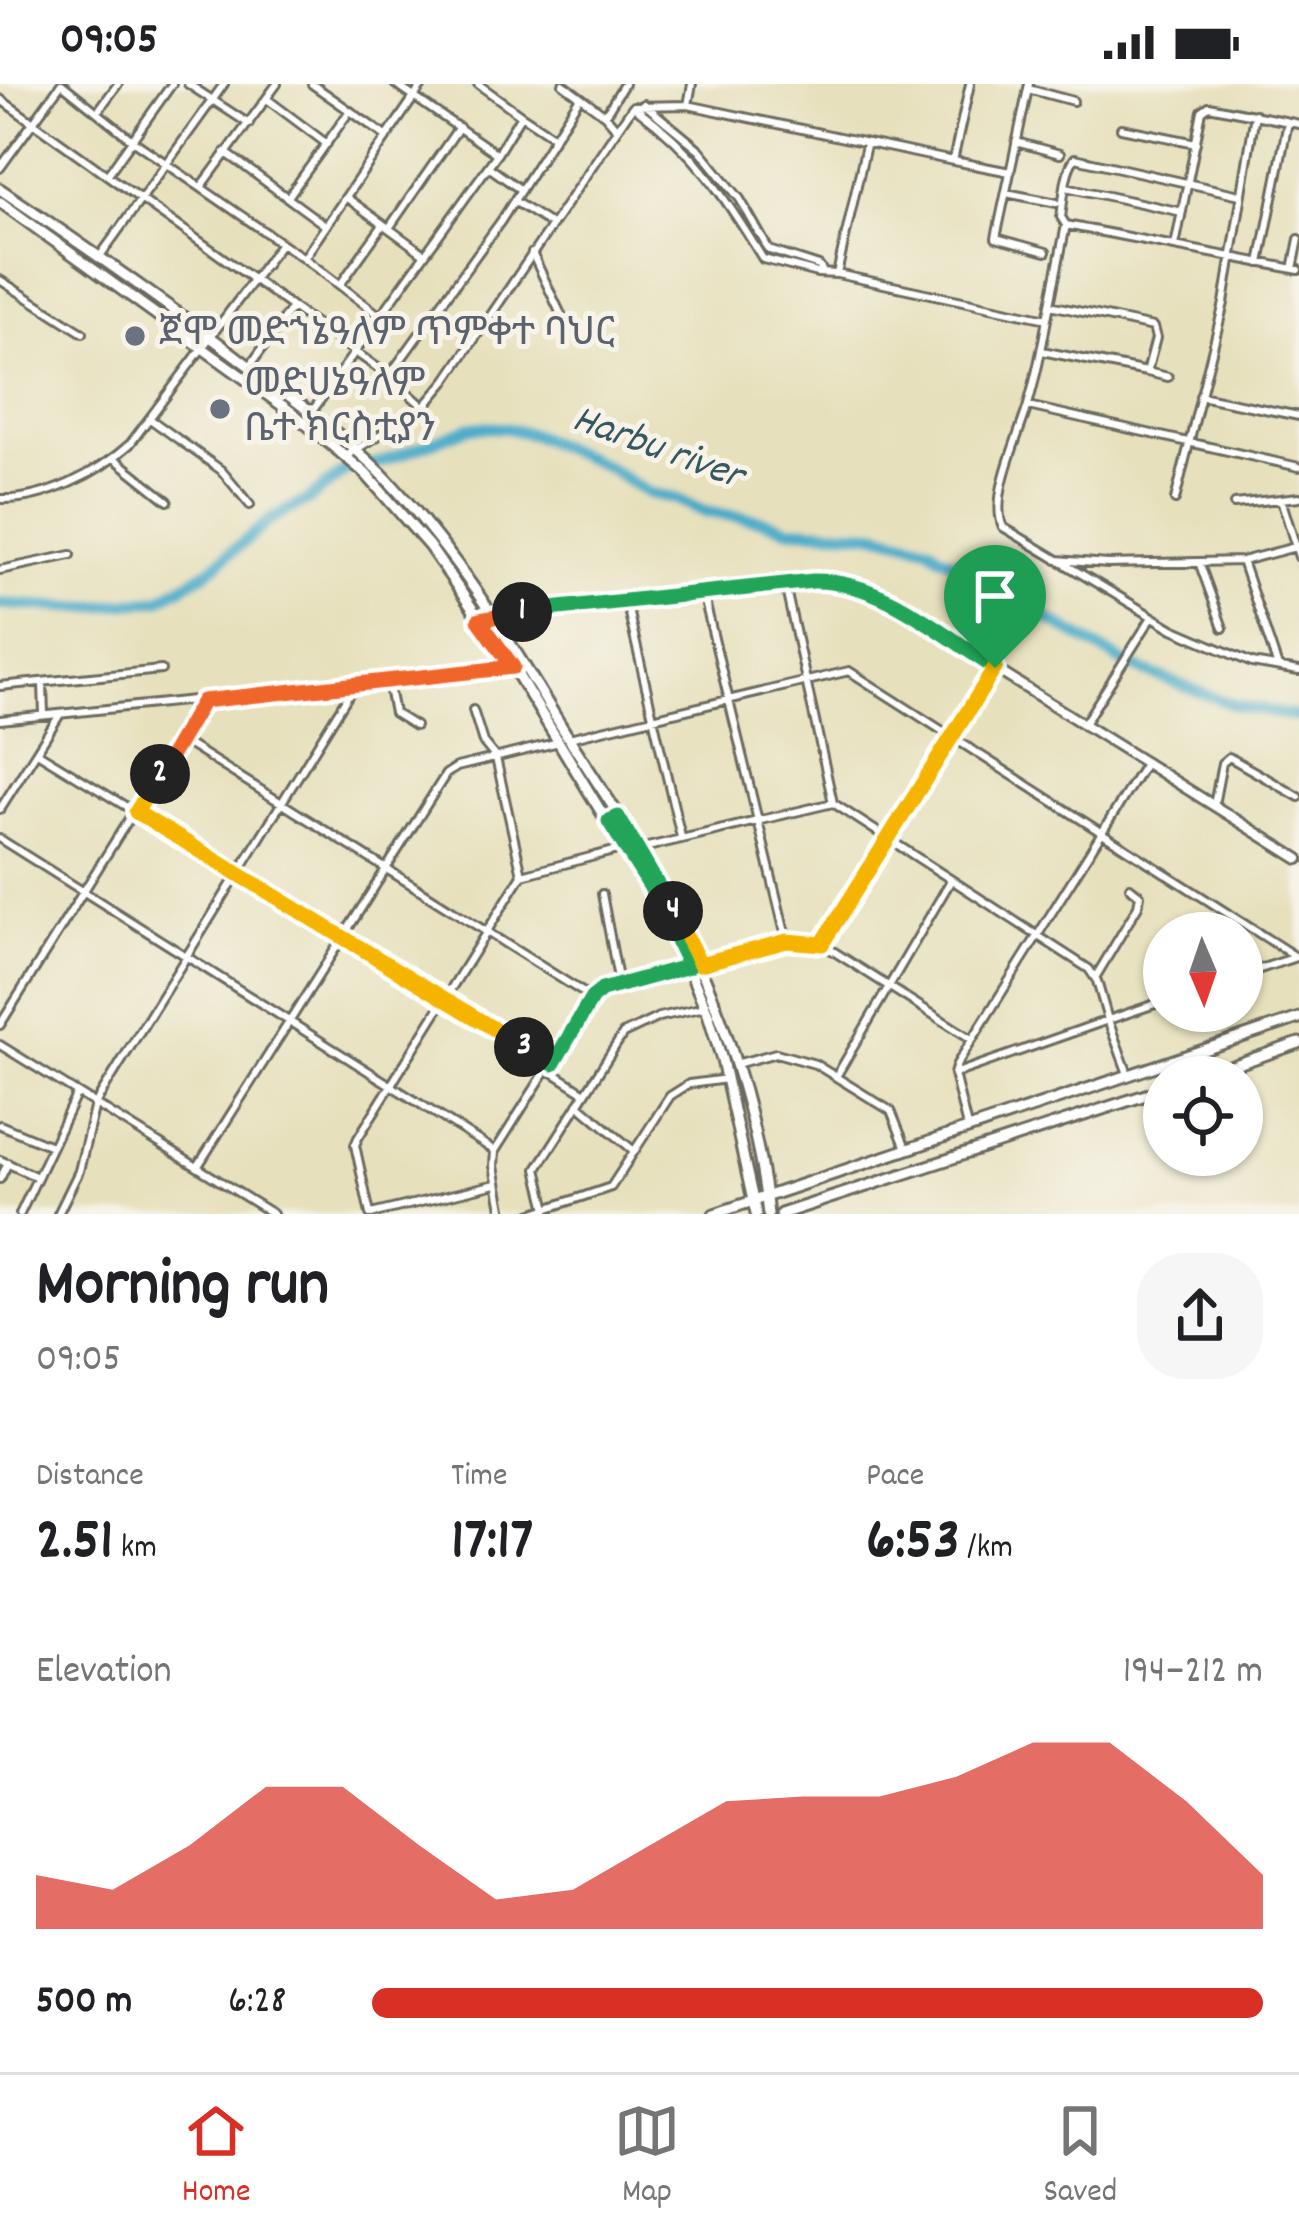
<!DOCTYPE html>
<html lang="en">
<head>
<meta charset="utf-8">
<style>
  body { margin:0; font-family:Dekko,"Noto Sans Ethiopic",sans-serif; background:#f6f6f6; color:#202124; height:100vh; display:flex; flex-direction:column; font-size:45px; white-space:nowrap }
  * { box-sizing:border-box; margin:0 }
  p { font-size:39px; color:#757577 }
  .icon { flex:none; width:66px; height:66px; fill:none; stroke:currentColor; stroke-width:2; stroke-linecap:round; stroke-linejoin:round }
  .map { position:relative; height:1130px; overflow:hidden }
  .drawer { display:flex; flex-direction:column; background:#fff; flex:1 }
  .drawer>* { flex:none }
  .needle { width:78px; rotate:178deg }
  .fabs { position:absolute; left:1143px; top:828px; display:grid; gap:24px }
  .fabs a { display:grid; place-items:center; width:120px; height:120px; border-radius:50%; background:#fff; box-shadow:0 3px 9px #0004; font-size:60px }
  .pin { position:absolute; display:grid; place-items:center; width:102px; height:102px; color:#fff; margin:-123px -51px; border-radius:50% 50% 50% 0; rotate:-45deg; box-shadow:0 0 12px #0007 }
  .pin .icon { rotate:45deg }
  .km { position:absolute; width:60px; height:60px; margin:-30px; border-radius:50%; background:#222; color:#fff; font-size:33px; line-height:60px; text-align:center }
  .round { display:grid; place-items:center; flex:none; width:126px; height:126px; border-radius:48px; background:#f6f6f6 }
  .overview { display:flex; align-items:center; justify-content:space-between; height:204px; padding:0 36px }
  h1 { font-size:66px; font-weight:700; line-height:90px }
  .metrics { display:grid; grid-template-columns:repeat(3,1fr); gap:18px; height:204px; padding:12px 36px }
  .metrics div { display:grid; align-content:center }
  .metrics b { font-size:60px; font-weight:700 }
  .metrics small { font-size:33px; font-weight:400 }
  .metrics p { font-size:33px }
  .chart { height:336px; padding:24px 36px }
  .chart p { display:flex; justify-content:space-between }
  .chart svg { width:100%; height:216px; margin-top:12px; fill:#d93025; opacity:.7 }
  ul { padding:0 36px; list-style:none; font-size:39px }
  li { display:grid; grid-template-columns:192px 144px 1fr; align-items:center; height:90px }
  li i { height:30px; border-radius:15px; background:#d93025 }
  .status { display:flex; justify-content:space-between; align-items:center; height:84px; padding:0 60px; background:#fff; direction:ltr }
  .status svg { height:33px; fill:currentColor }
  .tabs { display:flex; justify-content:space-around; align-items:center; height:168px; border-top:3px solid #e0e0e0; background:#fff; font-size:33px; color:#757577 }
  .tabs a { display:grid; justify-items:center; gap:6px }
  .tabs .active { color:#d93025 }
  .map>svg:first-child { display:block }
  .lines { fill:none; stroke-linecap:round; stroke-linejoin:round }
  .river { stroke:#49abc8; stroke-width:12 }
  .street-casing { stroke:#6c6a5e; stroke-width:12 }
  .secondary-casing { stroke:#6c6a5e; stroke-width:14 }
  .primary-casing { stroke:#6c6a5e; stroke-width:15 }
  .street { stroke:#fff; stroke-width:6 }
  .secondary { stroke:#fff; stroke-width:8 }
  .primary { stroke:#fff; stroke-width:9 }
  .split-1-casing { stroke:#fff; stroke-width:24 }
  .split-2-casing { stroke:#fff; stroke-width:24 }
  .split-3-casing { stroke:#fff; stroke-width:24 }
  .split-4-casing { stroke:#fff; stroke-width:24 }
  .split-5-casing { stroke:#fff; stroke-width:24 }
  .split-1 { stroke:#22a559; stroke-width:15 }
  .split-2 { stroke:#f0652b; stroke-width:15 }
  .split-3 { stroke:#f5b400; stroke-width:15 }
  .split-4 { stroke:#22a559; stroke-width:15 }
  .split-5 { stroke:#f5b400; stroke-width:15 }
  .worship-dot { fill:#6b7280; stroke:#f7f3e8; stroke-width:4.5 }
  .labels { text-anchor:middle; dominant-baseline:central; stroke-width:10; stroke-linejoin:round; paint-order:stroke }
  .worship-label { font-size:39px; fill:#5b616d; stroke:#f7f3e8; text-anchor:start }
  .water-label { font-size:42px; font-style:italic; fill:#365862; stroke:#f7f3e8 }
</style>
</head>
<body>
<div class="status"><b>09:05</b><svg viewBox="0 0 49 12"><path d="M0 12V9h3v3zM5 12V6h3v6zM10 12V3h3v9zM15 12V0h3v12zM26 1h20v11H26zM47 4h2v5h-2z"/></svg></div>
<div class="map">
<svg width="1299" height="1130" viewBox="0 0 1299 1130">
  <rect width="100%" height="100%" fill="#f7f3e8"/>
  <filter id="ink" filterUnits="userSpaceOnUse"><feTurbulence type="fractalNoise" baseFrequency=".00833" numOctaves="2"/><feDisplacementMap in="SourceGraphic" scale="24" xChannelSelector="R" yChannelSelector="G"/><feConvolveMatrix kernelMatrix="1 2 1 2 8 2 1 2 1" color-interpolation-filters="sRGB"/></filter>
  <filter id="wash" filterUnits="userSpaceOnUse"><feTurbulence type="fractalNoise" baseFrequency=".004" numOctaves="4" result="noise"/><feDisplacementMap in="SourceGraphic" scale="48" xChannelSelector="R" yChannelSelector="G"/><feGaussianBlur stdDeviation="2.7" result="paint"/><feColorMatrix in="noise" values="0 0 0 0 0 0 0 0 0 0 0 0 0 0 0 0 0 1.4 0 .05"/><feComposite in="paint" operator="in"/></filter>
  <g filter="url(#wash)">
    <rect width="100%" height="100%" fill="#e6e0bc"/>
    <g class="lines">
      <path class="river" d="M0,520L82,524L158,516L207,488L274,433L308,416L349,384L379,379L470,343L505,344L531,350L605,382L648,409L674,414L705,428L761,436L790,445L876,449L930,463L940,472L997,495L1038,529L1130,582L1237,622L1299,633"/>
    </g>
  </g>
  <g filter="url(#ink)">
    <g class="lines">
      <defs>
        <path id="street" d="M62,0L132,56L281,159
          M188,0L249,40
          M312,0L387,53
          M478,0L521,31L497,70
          M563,0L605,31L617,45
          M1029,0L996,154L1046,168
          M1028,5L1073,17
          M0,15L389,292L424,323
          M267,15L327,60
          M644,20L700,66L740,115L769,166L819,182L823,188
          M688,21L692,0
          M636,24C696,68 725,113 763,175L817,189L837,190L1047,235L1066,141L1061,133C1064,115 1064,88 1075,74L1240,111
          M98,27L118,0
          M521,31L553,52
          M605,31L624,0
          M1121,44L1196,59
          M1016,58L1060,70
          M225,68L326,142
          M954,77L1010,88
          M0,84L61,0
          M490,84L521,106
          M108,90L172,0
          M202,102L277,0
          M1066,103L1182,128
          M1006,109L1057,119
          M288,113L349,28
          M347,114L424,170
          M514,117L552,141
          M1066,141L1299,186
          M389,144L459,43
          M1175,162L1202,27L1209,22L1299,40
          M532,169L565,239
          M100,172L224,0
          M304,174L379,231
          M1260,179L1288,38
          M1293,185L1299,155
          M837,190L866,61
          M0,196L83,249
          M340,201L383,141
          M1047,235C1042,264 1036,293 1028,321C1019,352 989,414 1003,443L1173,545L1252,579L1299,587
          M1042,267L1147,288L1156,254L1153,243L1050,221
          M250,282L292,223
          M1147,288L1168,293
          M389,292L501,137L580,13
          M1200,312L1299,332
          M1028,322L1299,383
          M311,329L497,70L395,0
          M150,335L221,386L250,421
          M346,372L424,323L446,297L633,22L688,21L953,77L970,0
          M114,374L168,417
          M0,415C44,417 98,389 130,360L281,159L304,174L423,0
          M1281,415L1299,473
          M1175,416L1224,219L1255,30
          M1234,420L1299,413
          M1057,476L1108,480L1242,477L1299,462
          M1242,477L1278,583
          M1199,478L1223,544
          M0,486L71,471
          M785,501L833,719
          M703,509L787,857
          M626,517L681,753
          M43,599L44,631
          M388,599L394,629L415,642
          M0,602L161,586
          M473,626L483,658L496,674L522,791
          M0,636L513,583
          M1084,640L1152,533
          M569,654L849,587L1296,873
          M181,656L592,914
          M37,668L442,916L553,980
          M1214,721L1222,679L1229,673L1299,713
          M0,725L59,632
          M0,755L495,1067
          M639,765L833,719L1089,885L1097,897L1108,936L1164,917
          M602,810L619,900
          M822,860L995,584
          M700,880L787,857L822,860L970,954
          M1242,891L1296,873
          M1095,894L1138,822L1140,811L1130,803
          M0,941L202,618
          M0,961L273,1130
          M736,980L776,969L815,980L891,1027L906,1064
          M549,986L585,1009
          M954,990L1108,936L1128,990
          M837,991L950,798
          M578,1020L634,1067
          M0,1041L51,1062
          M967,1043L954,990L957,980L1146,678
          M0,1076L37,1093
          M198,1082L446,690L457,683L559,658
          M0,1095L8,1079
          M547,1125L537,1085L623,950L659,933L705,923
          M20,1130L77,1009
          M58,1130L79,1087L95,1020L354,602
          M370,1130L355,1061L358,1054L522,791L625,764
          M371,1130L496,1100
          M503,1130L494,1082L495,1067L592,914L602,906L689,882
          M531,1130L611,1103L670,1012L689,1000L727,995"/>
        <path id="secondary" d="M479,536L493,531L813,497L863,502L1299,775"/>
        <path id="primary" d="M0,105C83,161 165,218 245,279C291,313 339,348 380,388C453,463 506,551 560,640C593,694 631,746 661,802C714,899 756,1020 768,1130
          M0,118L294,330L365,389L429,462L513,583L670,841L708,930L722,976L756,1130
          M1200,993L1299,959
          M714,1130L1299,934
          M781,1130L1164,1005"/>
      </defs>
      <use href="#street" class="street-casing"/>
      <use href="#secondary" class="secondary-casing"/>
      <use href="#primary" class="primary-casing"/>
      <use href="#street" class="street"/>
      <use href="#secondary" class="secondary"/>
      <use href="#primary" class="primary"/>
    </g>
  </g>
  <g class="lines" filter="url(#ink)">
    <defs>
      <path id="split-1" d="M522,528L813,497C881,496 939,548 995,584"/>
      <path id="split-2" d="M160,690L203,617L513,583L479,536L522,528"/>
      <path id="split-3" d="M160,690L136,728L524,963"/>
      <path id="split-4" d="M524,963L553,980L592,914L602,906L689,882L650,802L609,737L618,733L673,827"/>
      <path id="split-5" d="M673,827L700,880L787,857L822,860L995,584"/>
    </defs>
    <use href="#split-1" class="split-1-casing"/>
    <use href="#split-2" class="split-2-casing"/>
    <use href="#split-3" class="split-3-casing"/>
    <use href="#split-4" class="split-4-casing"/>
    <use href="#split-5" class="split-5-casing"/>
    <use href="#split-1" class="split-1"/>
    <use href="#split-2" class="split-2"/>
    <use href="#split-3" class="split-3"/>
    <use href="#split-4" class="split-4"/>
    <use href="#split-5" class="split-5"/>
  </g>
  <g class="worship-dot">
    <circle cx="135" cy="252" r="12"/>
    <circle cx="220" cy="325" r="12"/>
  </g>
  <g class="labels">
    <g class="worship-label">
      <text x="159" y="252">ጀሞ መድኀኔዓለም ጥምቀተ ባህር</text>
      <text x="244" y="303">መድሀኔዓለም<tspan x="244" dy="45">ቤተ ክርስቲያን</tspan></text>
    </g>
    <g class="water-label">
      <text transform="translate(657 366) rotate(20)">Harbu river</text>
    </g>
  </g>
</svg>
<div class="fabs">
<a><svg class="needle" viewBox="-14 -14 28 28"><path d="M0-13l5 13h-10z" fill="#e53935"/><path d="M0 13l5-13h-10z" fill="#757577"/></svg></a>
<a><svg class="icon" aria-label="locate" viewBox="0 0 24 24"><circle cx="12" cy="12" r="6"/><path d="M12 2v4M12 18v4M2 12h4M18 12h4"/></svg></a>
</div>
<div class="pin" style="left:995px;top:584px;background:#1e9e55"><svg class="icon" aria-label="arrive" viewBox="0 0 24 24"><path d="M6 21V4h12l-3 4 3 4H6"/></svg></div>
<b class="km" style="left:522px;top:528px">1</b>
<b class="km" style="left:160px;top:690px">2</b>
<b class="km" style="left:524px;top:963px">3</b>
<b class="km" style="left:673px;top:827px">4</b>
</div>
<section class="drawer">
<div class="overview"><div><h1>Morning run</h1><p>09:05</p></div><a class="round"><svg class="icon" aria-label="share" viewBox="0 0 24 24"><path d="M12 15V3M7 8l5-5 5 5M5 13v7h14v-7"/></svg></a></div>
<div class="metrics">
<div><p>Distance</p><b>2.51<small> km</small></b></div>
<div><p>Time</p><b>17:17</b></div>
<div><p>Pace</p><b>6:53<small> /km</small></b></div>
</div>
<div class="chart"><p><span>Elevation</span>194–212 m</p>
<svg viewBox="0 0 160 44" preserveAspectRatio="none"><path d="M0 44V33L10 36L20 27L30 15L40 15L50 27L60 38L70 36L80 27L90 18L100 17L110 17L120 13L130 6L140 6L150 18L160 33V44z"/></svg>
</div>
<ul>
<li><b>500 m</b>6:28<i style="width:100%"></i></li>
</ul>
</section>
<nav class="tabs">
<a class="active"><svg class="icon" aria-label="home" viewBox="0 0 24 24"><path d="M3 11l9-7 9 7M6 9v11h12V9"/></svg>Home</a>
<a><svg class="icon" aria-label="map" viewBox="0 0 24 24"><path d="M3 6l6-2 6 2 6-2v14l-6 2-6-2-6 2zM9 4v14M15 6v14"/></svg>Map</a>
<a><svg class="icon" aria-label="saved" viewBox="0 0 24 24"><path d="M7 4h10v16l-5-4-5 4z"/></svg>Saved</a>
</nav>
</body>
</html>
